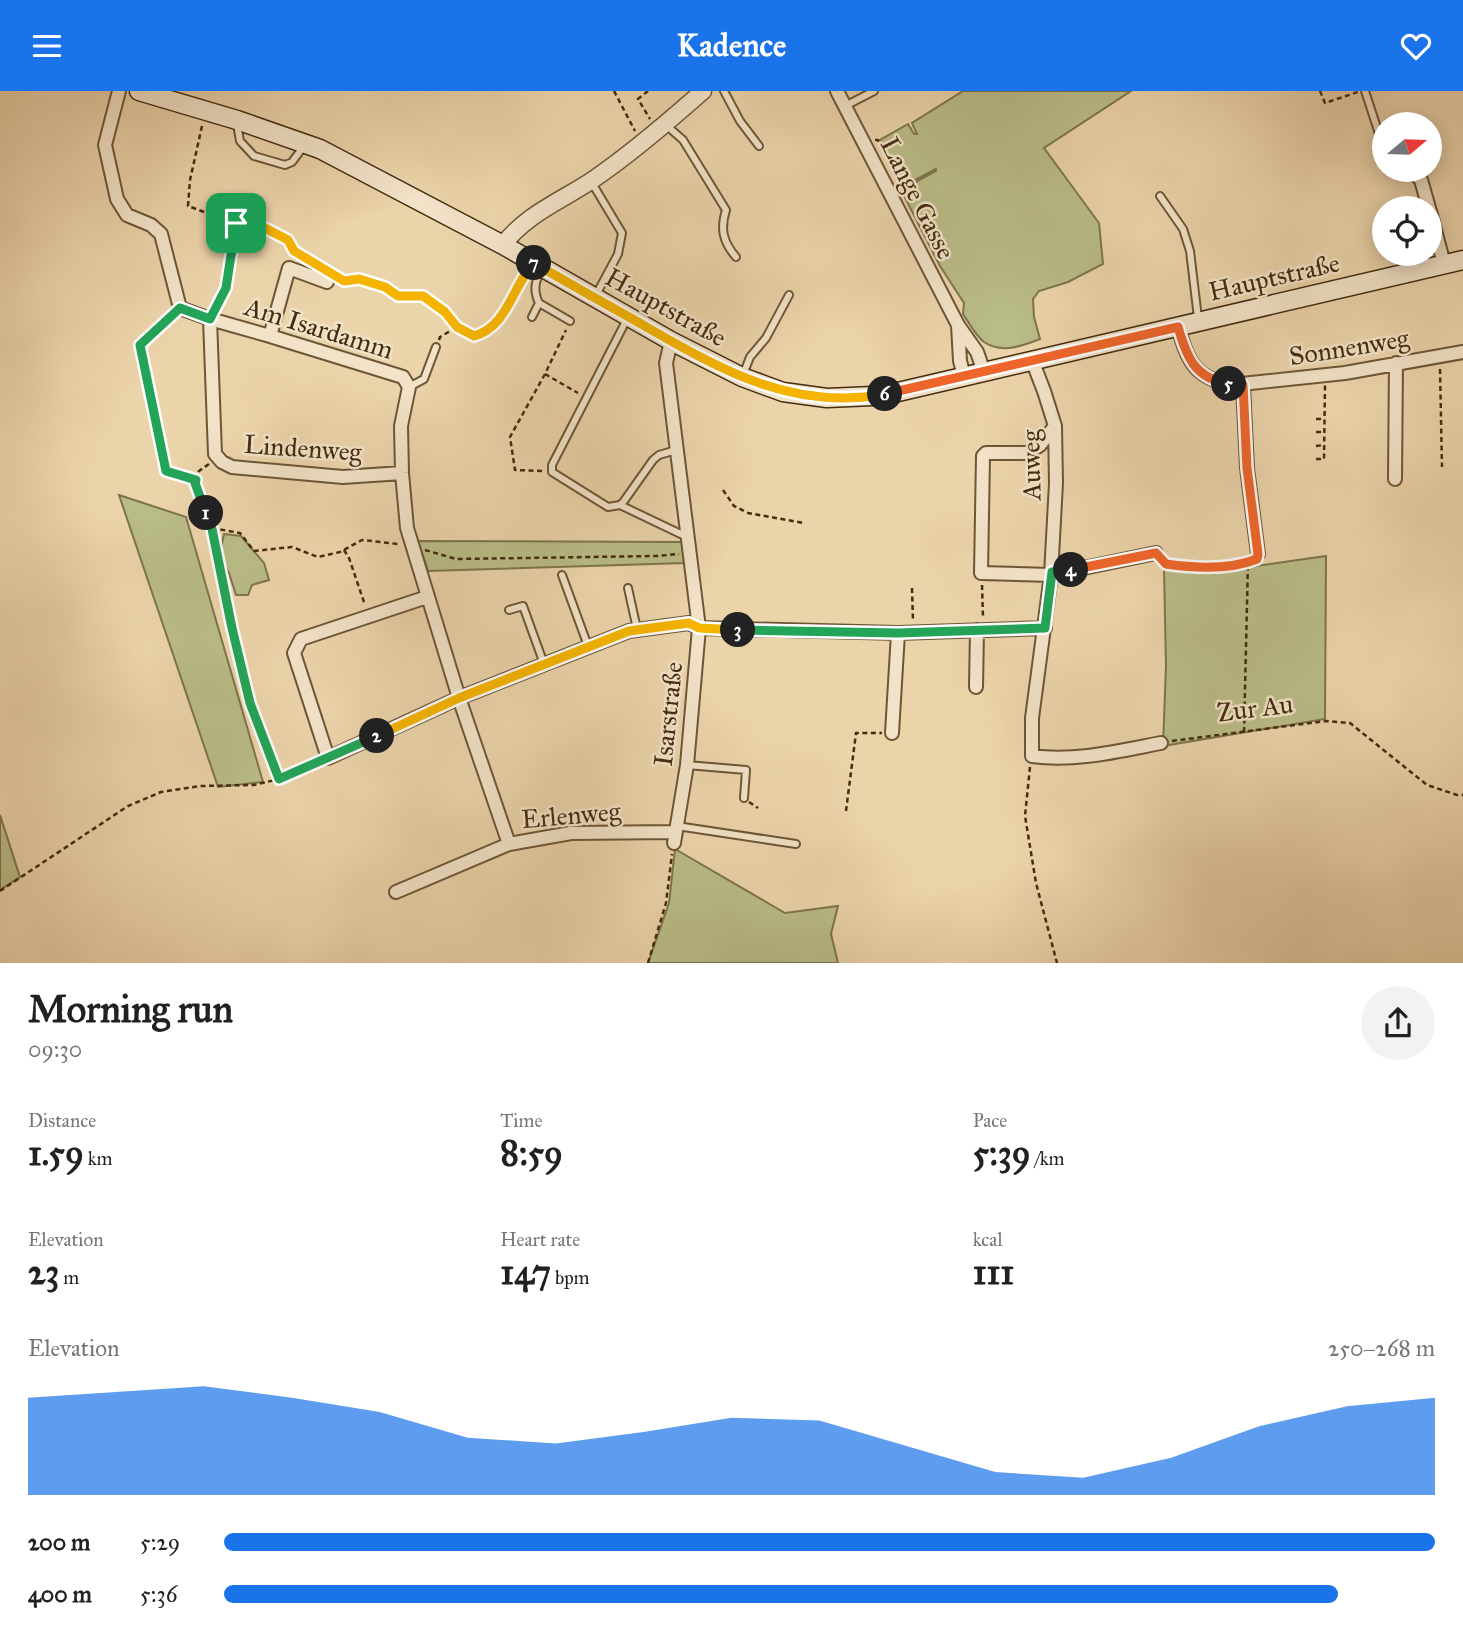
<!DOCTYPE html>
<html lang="en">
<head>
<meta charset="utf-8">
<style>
  body { margin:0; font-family:"IM FELL Great Primer",serif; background:#f2f2f2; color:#202124; height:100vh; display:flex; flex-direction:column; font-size:26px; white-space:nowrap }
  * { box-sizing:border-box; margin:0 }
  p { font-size:23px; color:#757577 }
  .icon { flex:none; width:38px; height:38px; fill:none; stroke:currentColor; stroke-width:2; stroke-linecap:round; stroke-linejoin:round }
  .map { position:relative; height:872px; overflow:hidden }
  .drawer { display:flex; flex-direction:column; background:#fff; flex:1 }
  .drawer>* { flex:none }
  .needle { width:46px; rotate:71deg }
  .fabs { position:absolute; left:1372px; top:21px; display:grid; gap:14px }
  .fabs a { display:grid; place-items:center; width:70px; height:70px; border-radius:50%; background:#fff; box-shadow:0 4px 18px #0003; font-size:35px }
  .pin { position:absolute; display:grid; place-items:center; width:60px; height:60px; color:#fff; margin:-30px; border-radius:14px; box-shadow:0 4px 10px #0006 }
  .km { position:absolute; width:35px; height:35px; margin:-18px; border-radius:50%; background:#222; color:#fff; font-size:19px; line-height:35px; text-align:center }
  .round { display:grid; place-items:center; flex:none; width:74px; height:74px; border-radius:37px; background:#f2f2f2 }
  .summary { display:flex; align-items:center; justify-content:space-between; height:119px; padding:0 28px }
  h1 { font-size:38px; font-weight:700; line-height:52px }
  .figures { display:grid; grid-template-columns:repeat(3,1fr); gap:10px; height:119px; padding:7px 28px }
  .figures div { display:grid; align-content:center }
  .figures b { font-size:35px; font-weight:700 }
  .figures small { font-size:19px; font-weight:400 }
  .figures p { font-size:19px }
  .chart { height:196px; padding:14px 28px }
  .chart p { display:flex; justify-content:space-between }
  .chart svg { width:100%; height:126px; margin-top:7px; fill:#1a73e8; opacity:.7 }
  ul { padding:0 28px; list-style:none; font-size:23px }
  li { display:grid; grid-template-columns:112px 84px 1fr; align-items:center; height:52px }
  li i { height:18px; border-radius:9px; background:#1a73e8 }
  header { display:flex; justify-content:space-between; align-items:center; height:91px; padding:0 28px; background:#1a73e8; color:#fff; font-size:32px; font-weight:700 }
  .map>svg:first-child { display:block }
  .green { fill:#b9bc87; stroke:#7e744c; stroke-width:2 }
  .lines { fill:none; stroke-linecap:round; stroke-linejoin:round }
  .service-casing { stroke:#6d5636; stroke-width:10 }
  .minor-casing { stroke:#6d5636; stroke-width:16 }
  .tertiary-casing { stroke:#6d5636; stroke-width:19 }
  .secondary-casing { stroke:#432c10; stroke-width:21 }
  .path { stroke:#432c10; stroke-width:2.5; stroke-dasharray:5 3.5; stroke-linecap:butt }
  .service { stroke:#f2e2c8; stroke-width:6 }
  .minor { stroke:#f2e2c8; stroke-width:12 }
  .tertiary { stroke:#f2e2c8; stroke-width:16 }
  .secondary { stroke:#f2e2c8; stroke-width:18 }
  .split-1-casing { stroke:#fff; stroke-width:14 }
  .split-2-casing { stroke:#fff; stroke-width:14 }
  .split-3-casing { stroke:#fff; stroke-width:14 }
  .split-4-casing { stroke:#fff; stroke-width:14 }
  .split-5-casing { stroke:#fff; stroke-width:14 }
  .split-6-casing { stroke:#fff; stroke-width:14 }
  .split-7-casing { stroke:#fff; stroke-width:14 }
  .split-8-casing { stroke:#fff; stroke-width:14 }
  .split-1 { stroke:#22a559; stroke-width:9 }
  .split-2 { stroke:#22a559; stroke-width:9 }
  .split-3 { stroke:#f5b400; stroke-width:9 }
  .split-4 { stroke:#22a559; stroke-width:9 }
  .split-5 { stroke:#f0652b; stroke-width:9 }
  .split-6 { stroke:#f0652b; stroke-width:9 }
  .split-7 { stroke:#f5b400; stroke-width:9 }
  .split-8 { stroke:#f5b400; stroke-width:9 }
  .labels { text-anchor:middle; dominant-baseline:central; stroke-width:5; stroke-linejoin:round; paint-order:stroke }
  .street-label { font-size:26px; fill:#432c10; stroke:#f2e2c8 }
</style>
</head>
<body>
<header><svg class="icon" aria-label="menu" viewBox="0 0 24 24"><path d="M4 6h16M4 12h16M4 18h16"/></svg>Kadence<svg class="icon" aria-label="heart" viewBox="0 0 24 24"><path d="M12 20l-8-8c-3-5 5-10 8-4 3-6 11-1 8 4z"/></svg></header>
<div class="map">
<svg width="1463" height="872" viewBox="0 0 1463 872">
  <rect width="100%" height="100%" fill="#ebd3aa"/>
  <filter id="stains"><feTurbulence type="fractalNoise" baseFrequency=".00286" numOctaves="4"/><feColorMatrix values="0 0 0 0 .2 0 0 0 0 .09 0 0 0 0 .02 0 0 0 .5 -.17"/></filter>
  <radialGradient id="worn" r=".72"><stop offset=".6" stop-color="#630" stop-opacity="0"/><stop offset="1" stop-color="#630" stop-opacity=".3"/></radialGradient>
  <path class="green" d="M963,0H1131L1044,57L1099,132L1103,173L1068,191L1039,200L1033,208L1034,226L1040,248C1022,255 1002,263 984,251C976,245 969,232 963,223L964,212L940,175L901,99L936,80V78L904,95L880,49L908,33L914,43H917L912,32Z
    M119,404L186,426L263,691L218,696Z
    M224,443L241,445L264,472L269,489L252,494L248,504H236L229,482L219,466Z
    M418,450L682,451L685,472L428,480Z
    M1326,465L1325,628L1163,655L1166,575L1164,477L1249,476Z
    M0,724L20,786L0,799Z
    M675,758L785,822L838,815L831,843L838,872H648L669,812Z"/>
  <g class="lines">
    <defs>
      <path id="service" d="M724,0L740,30L759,55
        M1365,0L1384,58
        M845,15L874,0
        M237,33L240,50L254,65L285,74L292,71L304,55
        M666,34L683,49L726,119C720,138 723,151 736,166
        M592,92L622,142L618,163L596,204
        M1160,105L1183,138L1190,160L1198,227
        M539,212L570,230
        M532,226L539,212C533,199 535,191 541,179
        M627,228L552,374V381L608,416L620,414L624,410L653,369L659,364L676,359
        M743,284L750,266L766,247L789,204
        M409,296L424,288L436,256
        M620,414L687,446
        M562,484L588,555
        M628,497L637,538
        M509,519L523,515L544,573
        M687,674L746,679L744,707
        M677,735L796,753"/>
      <path id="minor" d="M119,0L105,54L117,108L127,124L151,134L161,143L180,217L210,228L270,245L403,286L409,296L401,335L402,382L407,437L459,607L509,753
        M837,0L958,234L977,261L984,281
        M1413,81L1421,89L1429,117
        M1430,120L1444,173
        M210,228L215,363L222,371L232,376L343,386L402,382
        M958,234L960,270L964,285
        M1178,236C1188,270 1194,287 1232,294L1345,282L1463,261
        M270,245L289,177L327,191
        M671,250L666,272L699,537L687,674L674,752
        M1032,269L1044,300L1055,335L1056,392L1051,484L1032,627V665C1075,671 1119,660 1161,652
        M1243,294L1247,377L1258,463
        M1395,388L1396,272
        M1052,481L1069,480L1156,462
        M1051,484L981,482L983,365L986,362H1028L1040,354L1055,335
        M427,506L301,548L294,562L328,667L459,607L629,540L689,532L699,537L898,542L1045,537
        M976,596L977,539
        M892,642L898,542
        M396,801L509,753L571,742L676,741"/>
      <path id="tertiary" d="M503,154C526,123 563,109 594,88C632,62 668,31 703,0"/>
      <path id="secondary" d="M139,0L237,29L320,58L503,154L671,250L742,286L783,301L827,307L873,305L898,301L1463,169"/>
    </defs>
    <use href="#service" class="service-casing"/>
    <use href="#minor" class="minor-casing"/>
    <use href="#tertiary" class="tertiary-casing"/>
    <use href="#secondary" class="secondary-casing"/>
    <path class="path" d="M614,0L635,40
      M648,0L638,8L650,28
      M1320,0L1325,12L1358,1
      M202,35L190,89L188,115L231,131L253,133L265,137L288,149L294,160L312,171
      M875,49H878L890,72
      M339,187L344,190L359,188L370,190L385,196L398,205H423L445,221L457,236L474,245C502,237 512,206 526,184
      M216,216L226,196L236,132
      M173,224L140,254L166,380L196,389
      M439,249L440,246L457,236
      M1440,278L1442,376
      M545,283L578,302
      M1316,328H1324
      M1316,341H1324
      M1316,355L1324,354
      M1316,368H1324L1325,294
      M209,373L199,380L195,392L212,437L232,537L250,613L278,687
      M542,380L515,379L510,346L545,283L566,239
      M723,399L734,415L748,422L804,432
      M212,437L240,442L254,460L292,456L318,466L340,461L362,449L398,453
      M344,459L349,467L365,514
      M425,459L456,468L657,465L679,463
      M1163,470L1166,473L1197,477L1249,470
      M982,494L983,526
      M912,497L913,531
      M1244,641L1248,471
      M1172,650L1326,630L1350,632L1427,694L1457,704H1463
      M1030,676L1025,725L1036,792L1057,872
      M749,711L758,717
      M846,720L856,642H882
      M0,800L128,715L161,701L200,695L254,694L279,688L318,671
      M648,872L666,812L672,763"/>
    <use href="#service" class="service"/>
    <use href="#minor" class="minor"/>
    <use href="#tertiary" class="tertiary"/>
    <use href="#secondary" class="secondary"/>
  </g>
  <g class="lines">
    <defs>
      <path id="split-1" d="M206,422L195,392L196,389L166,380L140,254L180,217L210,228L226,197L236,132"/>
      <path id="split-2" d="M206,422L212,438L232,537L250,612L279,688L377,645"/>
      <path id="split-3" d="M377,645L459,607L629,540L689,532L699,537L738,539"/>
      <path id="split-4" d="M738,539L898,542L1045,537L1052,481L1071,479"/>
      <path id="split-5" d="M1071,479L1156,462L1166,473C1194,477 1230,479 1257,468L1258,463L1247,377L1243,294L1229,293"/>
      <path id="split-6" d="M885,303L1178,236C1187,266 1194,287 1229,293"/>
      <path id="split-7" d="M534,172C568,192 602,211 636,230C716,276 790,321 885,303"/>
      <path id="split-8" d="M236,132L253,133L265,137L288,149L294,160L344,190L359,188L385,196L398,205H423L445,221L457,236L474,245C508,236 513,193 534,172"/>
    </defs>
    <use href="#split-1" class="split-1-casing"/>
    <use href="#split-2" class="split-2-casing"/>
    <use href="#split-3" class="split-3-casing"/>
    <use href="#split-4" class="split-4-casing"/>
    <use href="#split-5" class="split-5-casing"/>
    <use href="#split-6" class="split-6-casing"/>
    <use href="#split-7" class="split-7-casing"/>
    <use href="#split-8" class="split-8-casing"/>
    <use href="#split-1" class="split-1"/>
    <use href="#split-2" class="split-2"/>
    <use href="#split-3" class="split-3"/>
    <use href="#split-4" class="split-4"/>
    <use href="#split-5" class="split-5"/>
    <use href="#split-6" class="split-6"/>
    <use href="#split-7" class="split-7"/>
    <use href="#split-8" class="split-8"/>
  </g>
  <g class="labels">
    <g class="street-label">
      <text transform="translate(918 107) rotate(63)">Lange Gasse</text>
      <text transform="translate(1274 186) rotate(-13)">Hauptstraße</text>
      <text transform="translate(666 216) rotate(29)">Hauptstraße</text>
      <text transform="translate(319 237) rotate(17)">Am Isardamm</text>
      <text transform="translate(1349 256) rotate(-9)">Sonnenweg</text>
      <text transform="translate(303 357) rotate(4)">Lindenweg</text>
      <text transform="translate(1031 374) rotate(-91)">Auweg</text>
      <text transform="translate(1255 617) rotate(-7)">Zur Au</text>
      <text transform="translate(668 623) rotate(-84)">Isarstraße</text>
      <text transform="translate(571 724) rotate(-5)">Erlenweg</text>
    </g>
  </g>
  <rect width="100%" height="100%" filter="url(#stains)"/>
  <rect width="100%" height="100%" fill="url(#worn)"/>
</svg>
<div class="fabs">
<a><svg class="needle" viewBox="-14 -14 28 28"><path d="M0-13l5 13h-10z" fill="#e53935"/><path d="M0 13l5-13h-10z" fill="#757577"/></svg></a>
<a><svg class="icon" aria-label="locate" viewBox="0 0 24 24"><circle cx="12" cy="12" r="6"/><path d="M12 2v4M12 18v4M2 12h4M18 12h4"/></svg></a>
</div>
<div class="pin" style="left:236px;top:132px;background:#1e9e55"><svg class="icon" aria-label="arrive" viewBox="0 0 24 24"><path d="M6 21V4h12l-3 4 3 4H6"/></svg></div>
<b class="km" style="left:206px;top:422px">1</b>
<b class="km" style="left:377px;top:645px">2</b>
<b class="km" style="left:738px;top:539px">3</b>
<b class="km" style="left:1071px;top:479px">4</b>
<b class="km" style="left:1229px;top:293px">5</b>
<b class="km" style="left:885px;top:303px">6</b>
<b class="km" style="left:534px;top:172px">7</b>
</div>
<section class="drawer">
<div class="summary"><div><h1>Morning run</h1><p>09:30</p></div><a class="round"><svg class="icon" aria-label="share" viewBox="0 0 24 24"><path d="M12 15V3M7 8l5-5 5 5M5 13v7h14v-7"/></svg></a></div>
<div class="figures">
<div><p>Distance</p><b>1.59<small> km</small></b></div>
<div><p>Time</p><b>8:59</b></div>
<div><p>Pace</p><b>5:39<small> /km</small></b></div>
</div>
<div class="figures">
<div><p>Elevation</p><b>23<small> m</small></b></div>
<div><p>Heart rate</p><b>147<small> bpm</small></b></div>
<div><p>kcal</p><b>111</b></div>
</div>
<div class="chart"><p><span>Elevation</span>250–268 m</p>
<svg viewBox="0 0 160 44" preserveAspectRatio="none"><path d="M0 44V10L10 8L20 6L30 10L40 15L50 24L60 26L70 22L80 17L90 18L100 27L110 36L120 38L130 31L140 20L150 13L160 10V44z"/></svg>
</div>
<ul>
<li><b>200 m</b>5:29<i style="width:100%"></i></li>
<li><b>400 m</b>5:36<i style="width:92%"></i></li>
</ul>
</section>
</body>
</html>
